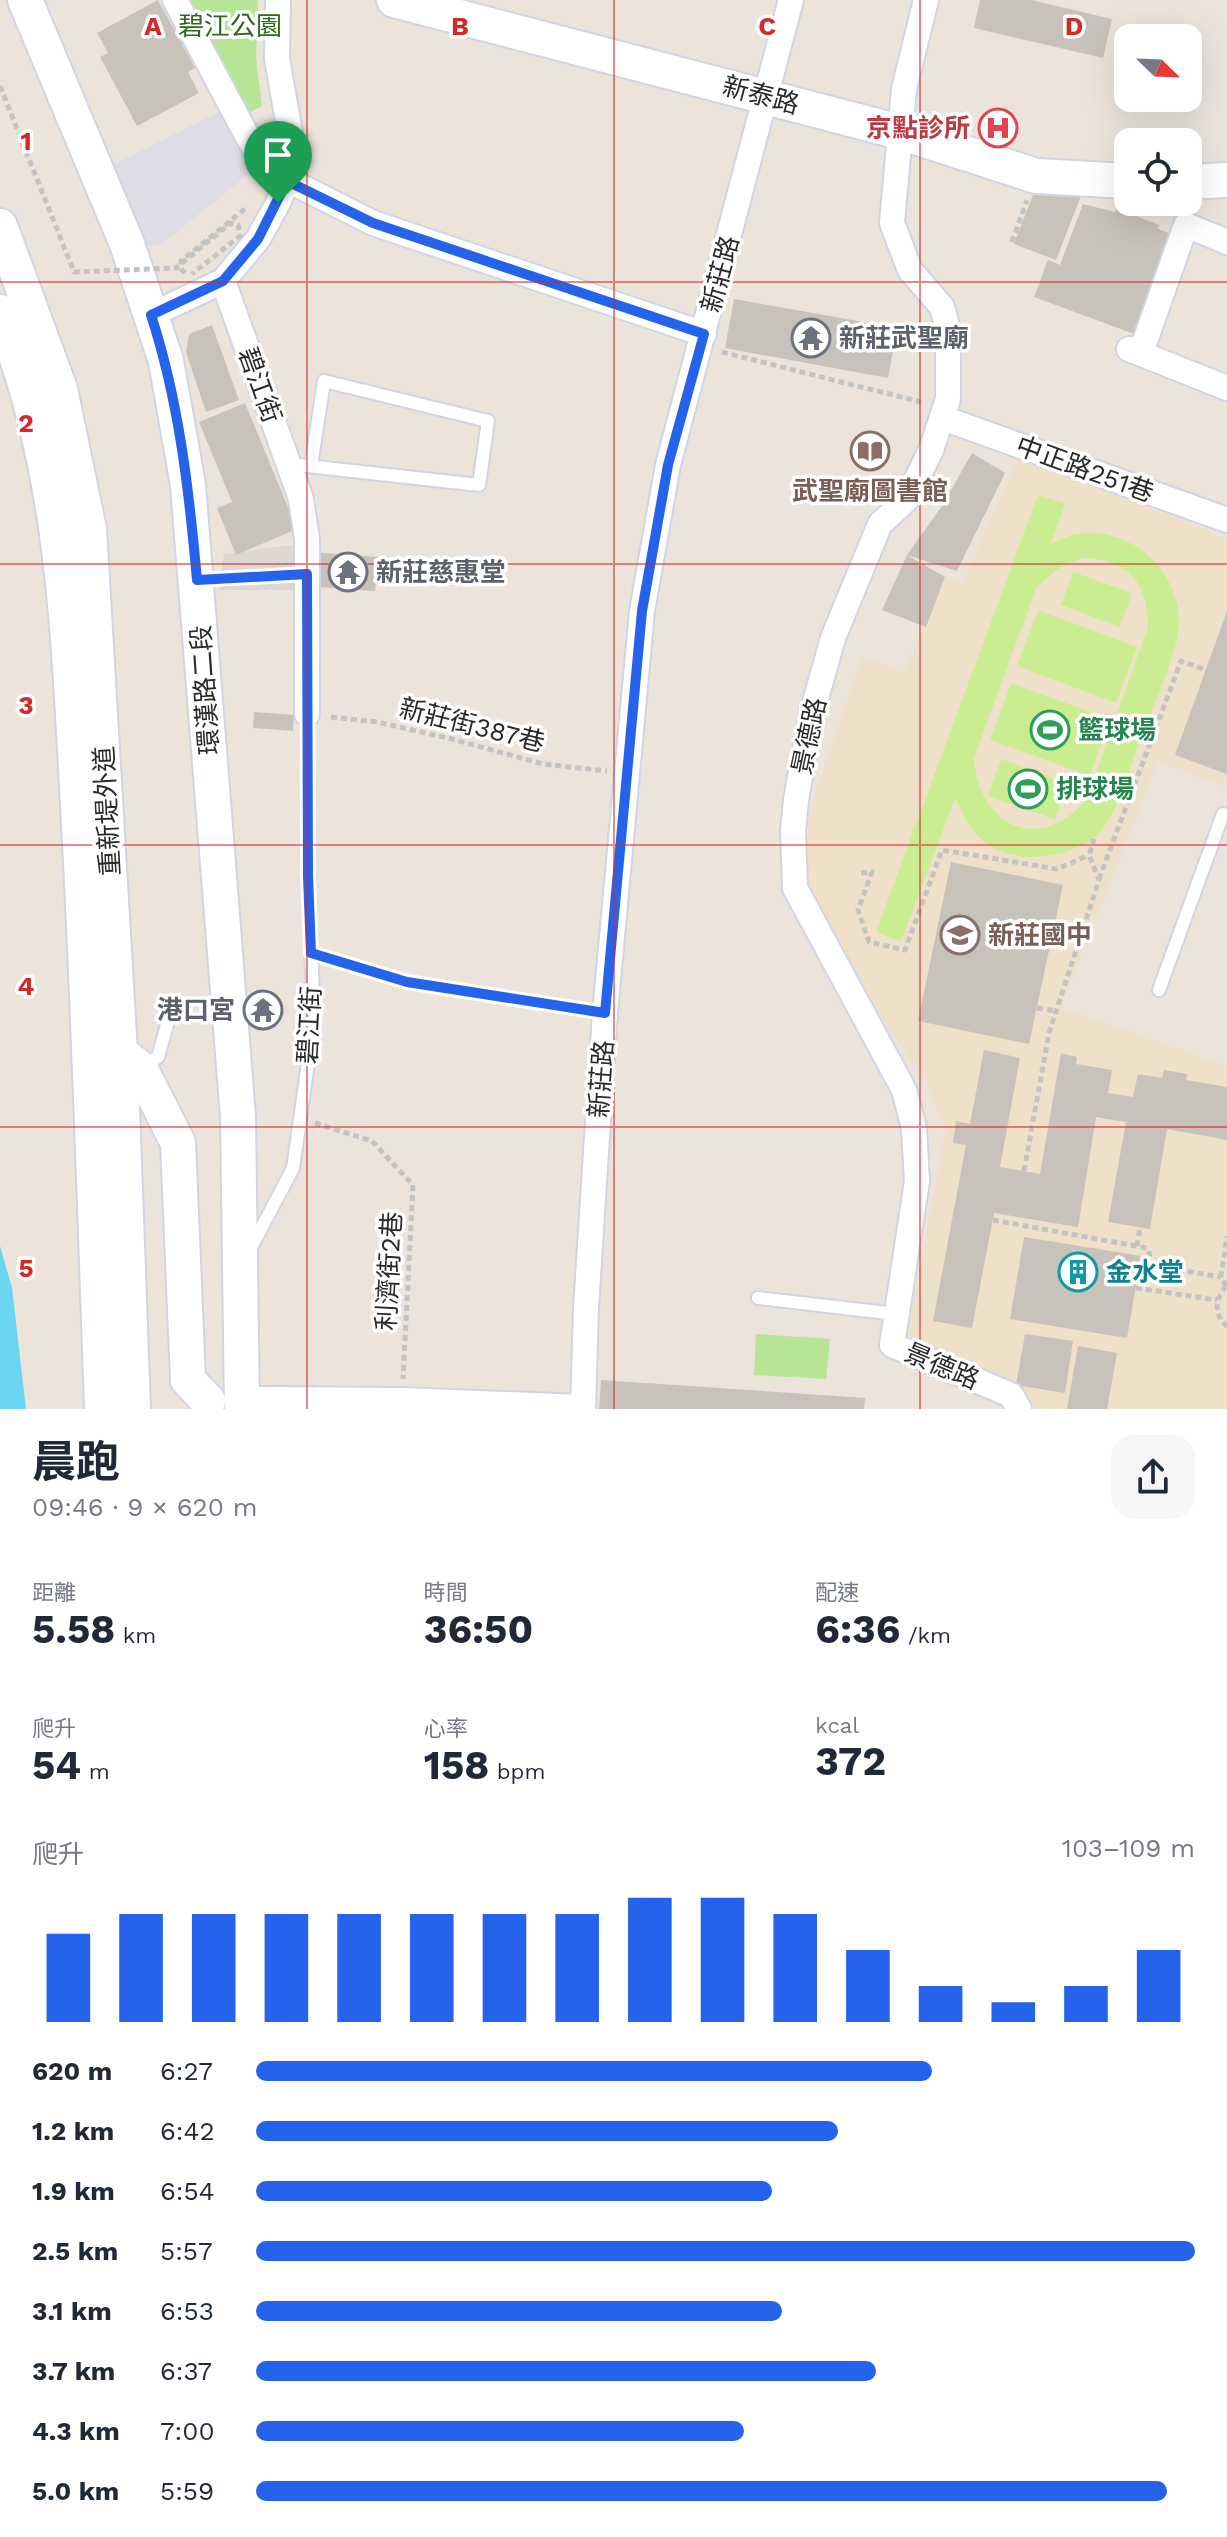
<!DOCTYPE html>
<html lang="zh-TW">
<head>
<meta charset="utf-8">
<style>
  body { margin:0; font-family:"Work Sans","Noto Sans TC",sans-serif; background:#f6f6f7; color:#1f2937; height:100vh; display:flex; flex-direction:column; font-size:30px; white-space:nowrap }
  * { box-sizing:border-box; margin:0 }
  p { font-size:26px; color:#747a83 }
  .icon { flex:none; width:44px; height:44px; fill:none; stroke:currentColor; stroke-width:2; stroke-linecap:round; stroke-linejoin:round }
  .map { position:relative; height:1409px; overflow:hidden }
  .side { display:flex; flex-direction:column; background:#fff; flex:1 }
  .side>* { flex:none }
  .needle { width:52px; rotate:113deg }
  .controls { position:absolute; left:1114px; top:24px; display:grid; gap:16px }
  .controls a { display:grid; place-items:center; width:88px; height:88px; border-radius:16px; background:#fff; box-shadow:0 8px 32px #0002; font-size:40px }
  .pin { position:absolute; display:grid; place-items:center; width:68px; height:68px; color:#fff; margin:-82px -34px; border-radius:50% 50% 50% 0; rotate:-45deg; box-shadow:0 0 8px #0007 }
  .pin .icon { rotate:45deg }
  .round { display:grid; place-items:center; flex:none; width:84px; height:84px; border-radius:24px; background:#f6f6f7 }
  .head { display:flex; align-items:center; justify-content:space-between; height:136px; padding:0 32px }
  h1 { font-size:44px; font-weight:700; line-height:60px }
  .figures { display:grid; grid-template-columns:repeat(3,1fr); gap:12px; height:136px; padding:8px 32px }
  .figures div { display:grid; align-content:center }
  .figures b { font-size:40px; font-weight:700 }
  .figures small { font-size:22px; font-weight:400 }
  .figures p { font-size:22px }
  .chart { height:224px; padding:16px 32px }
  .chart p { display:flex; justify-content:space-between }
  .chart svg { width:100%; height:144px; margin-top:8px; stroke:#2563eb; stroke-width:6 }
  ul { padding:0 32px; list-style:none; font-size:26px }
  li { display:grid; grid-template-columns:128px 96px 1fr; align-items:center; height:60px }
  li i { height:20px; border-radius:10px; background:#2563eb }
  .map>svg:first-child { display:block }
  .industrial { fill:#dedce4 }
  .education { fill:#efe0ca }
  .green { fill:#b5e595 }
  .pitch { fill:#cbed91; fill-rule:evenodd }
  .plaza { fill:#dcd7d2 }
  .water { fill:#6ad6f2 }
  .building { fill:#c7c2ba }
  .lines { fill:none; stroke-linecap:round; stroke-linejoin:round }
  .lane-casing { stroke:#d0d5e3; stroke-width:16 }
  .street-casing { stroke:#d0d5e3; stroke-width:28 }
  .secondary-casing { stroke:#d0d5e3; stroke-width:38 }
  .path { stroke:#c3c3c3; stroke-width:5; stroke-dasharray:6 4; stroke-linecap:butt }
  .lane { stroke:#fff; stroke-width:12 }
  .street { stroke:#fff; stroke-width:24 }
  .secondary { stroke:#fff; stroke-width:34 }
  .path-bridge { stroke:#c3c3c3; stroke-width:5; stroke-dasharray:6 4; stroke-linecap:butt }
  .route-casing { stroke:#fff; stroke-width:16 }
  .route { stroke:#2563eb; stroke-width:10 }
  .grid { fill:none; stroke:#d62828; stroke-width:2; stroke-opacity:0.55 }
  .labels { text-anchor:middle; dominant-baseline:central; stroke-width:7; stroke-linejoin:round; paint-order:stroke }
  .park-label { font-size:26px; fill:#2d6917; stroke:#fff }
  .street-label { font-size:26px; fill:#2a2a2a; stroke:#fff }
  .health-label { font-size:26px; font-weight:bold; fill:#be3a42; stroke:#fff; text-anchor:end }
  .worship-label { font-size:26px; font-weight:bold; fill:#5b616d; stroke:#fff; text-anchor:start }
  .education-label { font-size:26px; font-weight:bold; fill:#785e54; stroke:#fff }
  .leisure-label { font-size:26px; font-weight:bold; fill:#27864d; stroke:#fff; text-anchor:start }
  .culture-label { font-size:26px; font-weight:bold; fill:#0d838f; stroke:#fff; text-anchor:start }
  .grid-label { font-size:26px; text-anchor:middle; font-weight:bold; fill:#d62828; stroke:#fff; stroke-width:7; stroke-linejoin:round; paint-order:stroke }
</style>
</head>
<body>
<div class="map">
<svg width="1227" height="1409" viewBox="0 0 1227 1409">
  <rect width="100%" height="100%" fill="#ece4db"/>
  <path class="industrial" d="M221,111L255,169L159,246H140L108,167Z"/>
  <path class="education" d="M1019,457L1227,538V788L1158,761L1061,1008L1227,1066V1409H1030L1018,1389L907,1333L946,1129L925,1079L856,983L803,888L802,832L862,657L904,673L945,577L962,584Z"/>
  <path class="green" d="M188,0H258L256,58L262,106L243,116Z
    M756,1334L830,1339L826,1379L754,1375Z"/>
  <path class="pitch" d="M1038,495L1065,503L1051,544C1080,529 1101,529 1132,544C1160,558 1180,592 1179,624C1177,658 1150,712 1138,745C1131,766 1125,789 1115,808C1110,817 1102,831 1094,839C1090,842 1083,844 1078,847C1046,862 1002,862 976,834C966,823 962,810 955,798L901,942L876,932ZM1084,558C1129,560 1148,583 1148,627L1087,799C1078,809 1069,817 1057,823C1010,845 976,802 974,758L1036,589C1051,573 1062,564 1084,558Z
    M1073,572L1132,593L1120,627L1061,605Z
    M1038,610L1137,647L1116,703L1017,666Z
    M1011,683L1110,719L1090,776L990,740Z
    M1001,759L1068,783L1055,819L988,796Z"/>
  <path class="plaza" d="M292,545L295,590H219L224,554Z"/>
  <path class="water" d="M0,1246L12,1288L26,1409H0Z"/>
  <path class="building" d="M158,0L195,68L188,72L199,93L137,126L100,57L108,53L97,33Z
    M980,0H1031L1112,19L1103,58L974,28Z
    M1033,195L1081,196L1056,260L1014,244Z
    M1083,204L1115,212L1116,208L1159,225L1158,229L1174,235L1137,335L1034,297L1048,260L1060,265Z
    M734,299L897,328L888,378L725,348Z
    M212,325L239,400L206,412L186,352L189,334Z
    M245,403L297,529L236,555L217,508L232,502L199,422Z
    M972,453L1005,473L957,571L907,555L942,506Z
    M321,553L378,557L375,591L318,587Z
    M907,555L945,577L926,627L882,610Z
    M1227,611V774L1175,755Z
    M254,712L294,715L293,731L253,728Z
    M951,862L1063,885L1029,1044L918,1021Z
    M984,1050L1020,1058L1000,1167L1040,1174L1061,1053L1077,1057L1076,1064L1112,1070L1108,1093L1133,1097L1138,1074L1162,1078L1164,1070L1187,1074L1186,1080L1227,1087V1140L1167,1129L1150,1229L1108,1222L1126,1122L1096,1117L1078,1227L994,1213L972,1328L933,1321L966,1145L953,1143L956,1121L970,1124Z
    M1024,1237L1141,1256L1127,1338L1010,1319Z
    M1025,1334L1073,1341L1065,1393L1016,1385Z
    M1078,1346L1117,1353L1107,1409H1067Z
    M601,1380L865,1398L864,1409H599Z"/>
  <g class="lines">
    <defs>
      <path id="lane" d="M289,464L479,485L488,421L324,381L311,466
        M1159,990L1223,814L1227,815
        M142,1067L158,1057L167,1025
        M253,1244L293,1168L314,1021L308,876L307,714
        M758,1298L896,1314"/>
      <path id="street" d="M175,0L245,132L268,170L373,223L704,334
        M926,0L904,89L892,223L910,270L942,307L948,329V399L931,450L907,499L880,524L833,638L811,716L796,800L793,831L795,888L904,1090L914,1128L917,1181L892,1345L1011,1395L1019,1409
        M223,281L301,499L307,539V714
        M151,315L223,281L258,239L278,203L287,181L292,144L277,59L278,0
        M1145,341L1186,225L1227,242
        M1129,349L1227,388
        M943,418L1227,520
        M242,1399L402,1400L583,1407
        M583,1409L586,1308L605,1013L642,611L668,465L791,0"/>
      <path id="secondary" d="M25,0L127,244L166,361L188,485L238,1117L242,1409
        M394,0L900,132L1036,176L1128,181
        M1188,182L1227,180
        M0,226L60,389L89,529L120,1052L133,1409
        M0,312C65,473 68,633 78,805C89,1006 95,1208 102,1409
        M120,1052L140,1068L178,1143L188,1380L208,1401"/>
    </defs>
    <use href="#lane" class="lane-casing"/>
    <use href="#street" class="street-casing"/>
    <use href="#secondary" class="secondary-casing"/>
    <path class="path" d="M1012,242L1027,200
      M185,273L181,269V261L246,208
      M722,352L921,402
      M224,578L286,574
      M331,717L377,722L452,739L543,764L607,771
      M861,873L872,872L858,910L869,942L905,950L942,850L1057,869L1089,855
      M1099,879L1181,661L1206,670
      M328,958L407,982L585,1010
      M1037,1008L1056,1011
      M315,1123L372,1141L413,1185L403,1379
      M1024,1171L1049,1033L1099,880L1089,855L1094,839
      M993,1220L1147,1248L1154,1266L1221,1277
      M1137,1246L1140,1228
      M1226,1286L1221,1277L1227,1236
      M1226,1286C1215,1299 1213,1314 1227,1326
      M1136,1288L1217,1300"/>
    <use href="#lane" class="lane"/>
    <use href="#street" class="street"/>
    <use href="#secondary" class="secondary"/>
    <path class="path-bridge" d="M0,86L74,272L176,268L231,223L238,225L240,236L192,274"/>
  </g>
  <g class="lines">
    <defs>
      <path id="route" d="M287,181L373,223L704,334L668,465L642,611L605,1013L407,982L311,953L308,876L307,574L197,580C189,490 179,401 151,315L223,281L258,239Z"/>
    </defs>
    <use href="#route" class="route-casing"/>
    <use href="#route" class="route"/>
  </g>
  <path class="grid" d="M307,0V1409M614,0V1409M920,0V1409M0,282H1227M0,564H1227M0,845H1227M0,1127H1227"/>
  <defs>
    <symbol id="hospital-ring" viewBox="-11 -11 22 22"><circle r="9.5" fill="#fff" stroke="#e0444e" stroke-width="1.5"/><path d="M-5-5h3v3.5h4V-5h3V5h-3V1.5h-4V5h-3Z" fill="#e0444e"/></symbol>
    <symbol id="temple-ring" viewBox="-11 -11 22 22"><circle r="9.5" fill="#fff" stroke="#6b7280" stroke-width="1.5"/><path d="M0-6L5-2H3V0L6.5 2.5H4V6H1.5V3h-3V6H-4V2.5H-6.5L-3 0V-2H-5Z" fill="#6b7280"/></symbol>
    <symbol id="library-ring" viewBox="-11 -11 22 22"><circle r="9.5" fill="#fff" stroke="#8d6e63" stroke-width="1.5"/><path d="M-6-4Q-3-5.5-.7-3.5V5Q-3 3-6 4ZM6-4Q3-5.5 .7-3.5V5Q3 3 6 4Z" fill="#8d6e63"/></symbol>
    <symbol id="stadium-ring" viewBox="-11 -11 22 22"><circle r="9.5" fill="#fff" stroke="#2e9e5b" stroke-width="1.5"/><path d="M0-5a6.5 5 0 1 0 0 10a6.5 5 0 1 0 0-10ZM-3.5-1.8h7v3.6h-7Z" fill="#2e9e5b"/></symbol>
    <symbol id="school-ring" viewBox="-11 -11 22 22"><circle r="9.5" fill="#fff" stroke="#8d6e63" stroke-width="1.5"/><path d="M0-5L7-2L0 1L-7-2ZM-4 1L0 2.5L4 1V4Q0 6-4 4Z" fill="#8d6e63"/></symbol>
    <symbol id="building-ring" viewBox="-11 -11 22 22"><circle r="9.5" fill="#fff" stroke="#0f9aa8" stroke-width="1.5"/><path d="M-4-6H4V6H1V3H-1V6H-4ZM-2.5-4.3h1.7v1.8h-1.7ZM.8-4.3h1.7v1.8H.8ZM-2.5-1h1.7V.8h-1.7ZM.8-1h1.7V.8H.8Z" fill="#0f9aa8"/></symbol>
  </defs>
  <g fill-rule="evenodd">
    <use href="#hospital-ring" x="976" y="106" width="44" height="44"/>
    <use href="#temple-ring" x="789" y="316" width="44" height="44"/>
    <use href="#library-ring" x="848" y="429" width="44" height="44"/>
    <use href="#temple-ring" x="326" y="550" width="44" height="44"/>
    <use href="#stadium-ring" x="1028" y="708" width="44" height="44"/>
    <use href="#stadium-ring" x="1006" y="767" width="44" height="44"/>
    <use href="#school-ring" x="938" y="913" width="44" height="44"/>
    <use href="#temple-ring" x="241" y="988" width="44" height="44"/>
    <use href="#building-ring" x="1056" y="1250" width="44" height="44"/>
  </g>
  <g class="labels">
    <g class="park-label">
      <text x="230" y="26">碧江公園</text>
    </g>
    <g class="street-label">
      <text transform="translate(761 95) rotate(15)">新泰路</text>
      <text transform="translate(720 274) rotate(-75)">新莊路</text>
      <text transform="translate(260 385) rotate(70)">碧江街</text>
      <text transform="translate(1085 469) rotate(20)">中正路251巷</text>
      <text transform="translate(205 690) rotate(-94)">環漢路二段</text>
      <text transform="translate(472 725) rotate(14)">新莊街387巷</text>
      <text transform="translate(809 736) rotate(-78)">景德路</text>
      <text transform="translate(107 811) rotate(-93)">重新堤外道</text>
      <text transform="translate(309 1025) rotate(-87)">碧江街</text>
      <text transform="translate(601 1079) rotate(-86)">新莊路</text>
      <text transform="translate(389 1271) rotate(-87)">利濟街2巷</text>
      <text transform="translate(942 1366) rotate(23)">景德路</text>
    </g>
    <g class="health-label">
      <text x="970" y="128">京點診所</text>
    </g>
    <g class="worship-label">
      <text x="839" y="338">新莊武聖廟</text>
      <text x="376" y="572">新莊慈惠堂</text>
      <text x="235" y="1010" text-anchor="end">港口宮</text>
    </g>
    <g class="education-label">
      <text x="870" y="491">武聖廟圖書館</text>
      <text x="988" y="935" text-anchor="start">新莊國中</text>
    </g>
    <g class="leisure-label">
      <text x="1078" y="730">籃球場</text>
      <text x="1056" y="789">排球場</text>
    </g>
    <g class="culture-label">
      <text x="1106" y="1272">金水堂</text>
    </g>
  </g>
  <g class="grid-label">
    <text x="153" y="35">A</text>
    <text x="460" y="35">B</text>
    <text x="767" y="35">C</text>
    <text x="1074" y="35">D</text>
    <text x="26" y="150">1</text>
    <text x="26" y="432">2</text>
    <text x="26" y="714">3</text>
    <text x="26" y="995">4</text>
    <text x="26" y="1277">5</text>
  </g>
</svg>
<div class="controls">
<a><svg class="needle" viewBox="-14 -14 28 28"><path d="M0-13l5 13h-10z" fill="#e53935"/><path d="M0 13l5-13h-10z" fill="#747a83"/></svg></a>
<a><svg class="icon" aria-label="locate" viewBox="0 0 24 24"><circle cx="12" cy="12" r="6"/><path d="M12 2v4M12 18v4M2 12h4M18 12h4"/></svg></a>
</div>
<div class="pin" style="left:278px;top:203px;background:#1e9e55"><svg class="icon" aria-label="arrive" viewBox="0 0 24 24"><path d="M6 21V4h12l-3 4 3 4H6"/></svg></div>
</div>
<section class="side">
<div class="head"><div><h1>晨跑</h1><p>09:46 · 9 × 620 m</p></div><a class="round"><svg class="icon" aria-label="share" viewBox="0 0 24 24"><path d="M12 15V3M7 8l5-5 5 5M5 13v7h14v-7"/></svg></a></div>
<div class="figures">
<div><p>距離</p><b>5.58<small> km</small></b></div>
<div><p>時間</p><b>36:50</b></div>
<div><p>配速</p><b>6:36<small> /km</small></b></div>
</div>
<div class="figures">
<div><p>爬升</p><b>54<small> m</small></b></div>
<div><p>心率</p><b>158<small> bpm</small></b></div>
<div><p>kcal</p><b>372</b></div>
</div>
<div class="chart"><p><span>爬升</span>103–109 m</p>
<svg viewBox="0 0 160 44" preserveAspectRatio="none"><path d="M5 44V17M15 44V11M25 44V11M35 44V11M45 44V11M55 44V11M65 44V11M75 44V11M85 44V6M95 44V6M105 44V11M115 44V22M125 44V33M135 44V38M145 44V33M155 44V22"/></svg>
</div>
<ul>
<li><b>620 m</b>6:27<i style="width:72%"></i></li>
<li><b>1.2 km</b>6:42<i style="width:62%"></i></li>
<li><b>1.9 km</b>6:54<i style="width:55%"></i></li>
<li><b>2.5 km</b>5:57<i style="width:100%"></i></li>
<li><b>3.1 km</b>6:53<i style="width:56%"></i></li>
<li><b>3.7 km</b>6:37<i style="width:66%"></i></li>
<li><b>4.3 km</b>7:00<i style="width:52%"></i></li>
<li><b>5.0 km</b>5:59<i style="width:97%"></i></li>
</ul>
</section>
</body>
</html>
